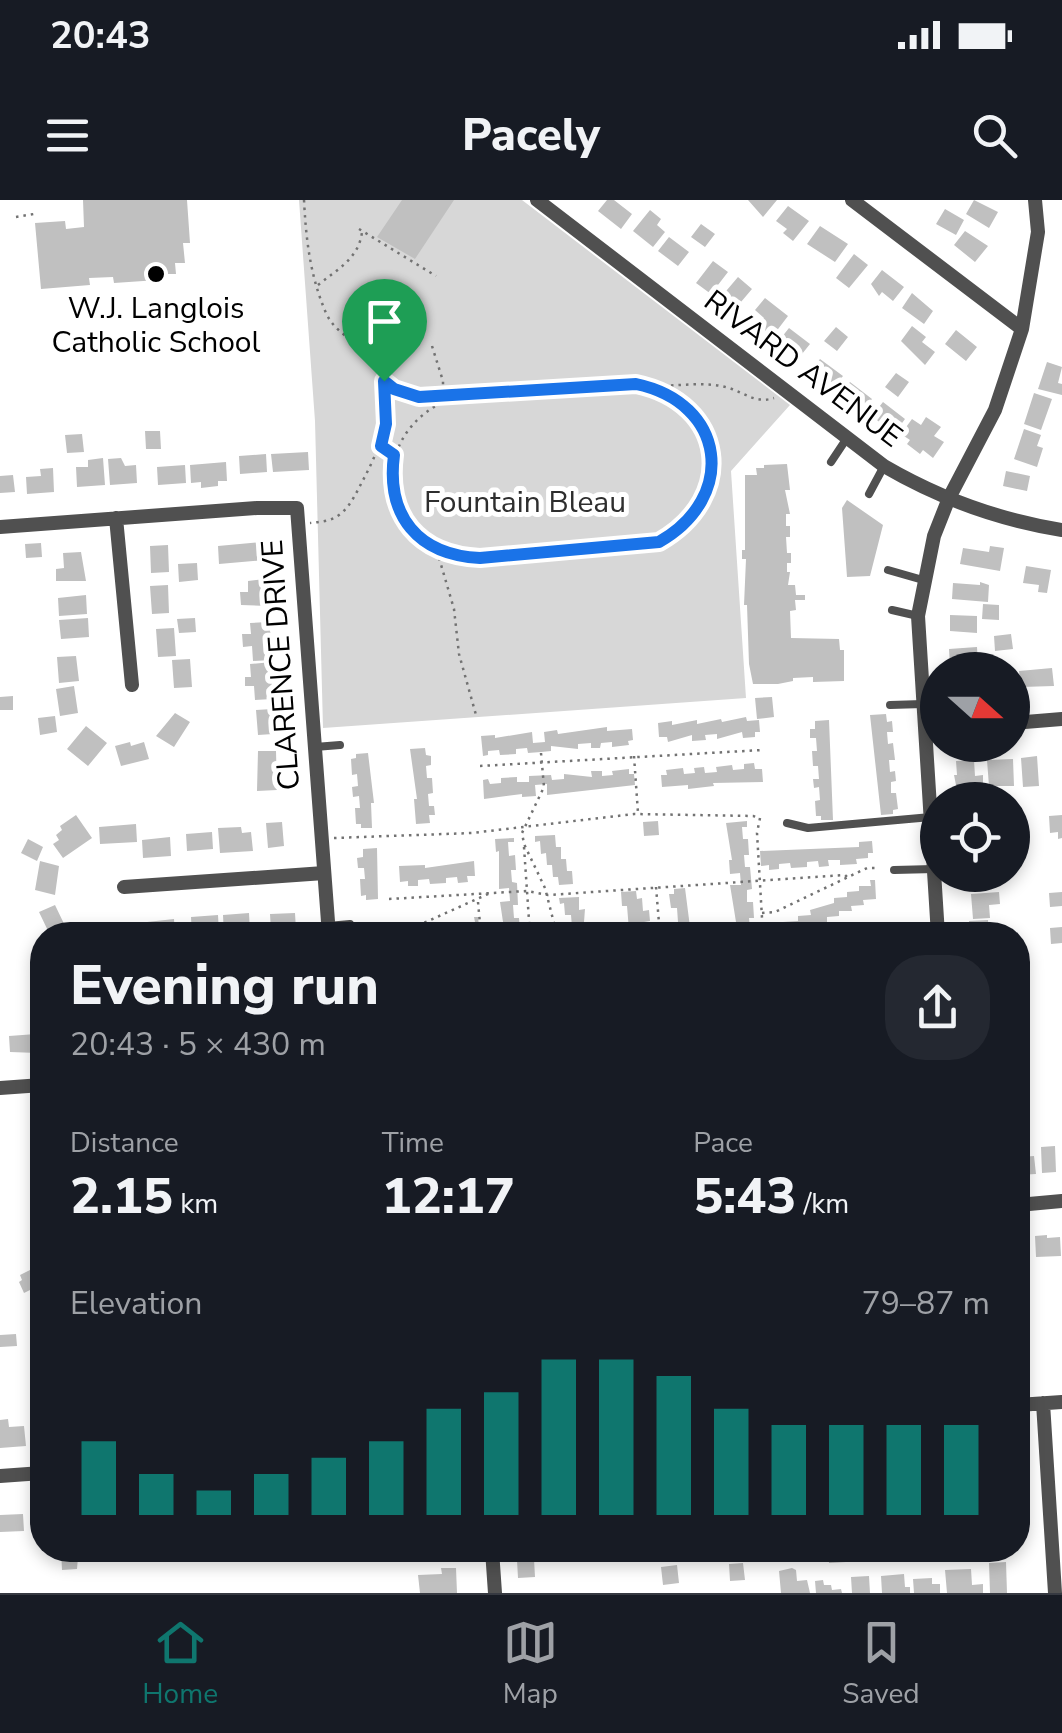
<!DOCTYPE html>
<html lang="en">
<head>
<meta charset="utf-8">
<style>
  body { margin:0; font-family:"Nunito Sans",sans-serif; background:#242831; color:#f1f3f6; height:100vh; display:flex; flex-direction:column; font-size:38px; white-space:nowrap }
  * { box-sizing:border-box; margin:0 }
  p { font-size:32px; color:#9ea1a6 }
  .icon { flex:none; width:55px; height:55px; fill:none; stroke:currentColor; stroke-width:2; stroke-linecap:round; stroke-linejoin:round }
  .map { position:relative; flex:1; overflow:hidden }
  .sheet { position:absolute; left:30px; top:722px; width:1000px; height:640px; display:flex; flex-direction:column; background:#171b24; border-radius:40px; box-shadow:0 5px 15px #0003 }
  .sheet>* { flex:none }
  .needle { width:65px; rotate:111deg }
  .controls { position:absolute; left:920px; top:452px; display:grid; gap:20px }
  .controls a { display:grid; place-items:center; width:110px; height:110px; border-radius:50%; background:#171b24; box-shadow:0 5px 15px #0003; font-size:50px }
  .pin { position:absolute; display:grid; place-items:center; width:85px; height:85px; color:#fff; margin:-102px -42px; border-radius:50% 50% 50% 0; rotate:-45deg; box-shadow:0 0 10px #0007 }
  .pin .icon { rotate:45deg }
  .round { display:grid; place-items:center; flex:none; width:105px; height:105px; border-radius:40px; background:#242831 }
  .headline { display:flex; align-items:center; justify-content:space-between; height:170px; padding:0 40px }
  h1 { font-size:55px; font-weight:800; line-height:75px }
  .figures { display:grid; grid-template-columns:repeat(3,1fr); gap:15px; height:170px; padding:10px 40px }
  .figures div { display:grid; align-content:center }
  .figures b { font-size:50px; font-weight:800 }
  .figures small { font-size:28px; font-weight:400 }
  .figures p { font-size:28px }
  .chart { height:280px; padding:20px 40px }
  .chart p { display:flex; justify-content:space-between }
  .chart svg { width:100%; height:180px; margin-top:10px; stroke:#0f766e; stroke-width:6 }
  .status { display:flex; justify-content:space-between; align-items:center; height:70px; padding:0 50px; background:#171b24; direction:ltr }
  .status svg { height:28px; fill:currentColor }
  header { display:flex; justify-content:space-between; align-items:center; height:130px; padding:0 40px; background:#171b24; font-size:45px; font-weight:800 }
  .menu { display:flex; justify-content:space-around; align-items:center; height:140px; border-top:2px solid #363941; background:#171b24; font-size:28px; color:#9ea1a6 }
  .menu a { display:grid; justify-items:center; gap:5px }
  .menu .on { color:#0f766e }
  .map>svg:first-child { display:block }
  .green { fill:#d7d7d7 }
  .building { fill:#c0c0c0 }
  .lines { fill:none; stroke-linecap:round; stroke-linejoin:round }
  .path { stroke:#727272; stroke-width:2.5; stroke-dasharray:2.5 5; stroke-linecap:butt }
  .service { stroke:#505050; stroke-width:8 }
  .minor { stroke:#505050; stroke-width:14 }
  .route-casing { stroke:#fff; stroke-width:20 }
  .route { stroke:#1a73e8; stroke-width:12 }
  .poi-dot { fill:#000; stroke:#fff; stroke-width:4 }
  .labels { text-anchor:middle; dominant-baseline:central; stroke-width:10; stroke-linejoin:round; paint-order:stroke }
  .poi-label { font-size:30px; fill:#000; stroke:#fff }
  .street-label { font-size:30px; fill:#000; stroke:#fff }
  .park-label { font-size:30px; fill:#2e2e2e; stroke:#fff }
</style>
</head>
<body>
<div class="status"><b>20:43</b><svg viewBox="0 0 49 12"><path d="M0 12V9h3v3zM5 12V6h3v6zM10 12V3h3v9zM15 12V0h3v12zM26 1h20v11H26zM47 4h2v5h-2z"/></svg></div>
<header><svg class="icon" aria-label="menu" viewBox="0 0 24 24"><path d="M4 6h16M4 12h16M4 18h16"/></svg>Pacely<svg class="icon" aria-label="search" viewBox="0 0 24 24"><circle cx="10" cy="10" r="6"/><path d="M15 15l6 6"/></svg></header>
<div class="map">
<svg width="1062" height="1393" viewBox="0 0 1062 1393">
  <rect width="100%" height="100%" fill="#fff"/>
  <path class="green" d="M299,0H522L790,205L731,271L746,498L323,528L315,221Z"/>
  <path class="building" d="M83,0H187L190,43H183L185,63H175L176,74H158V80L114,83L113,77L89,78L90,85L41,89L35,23L65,21L66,29L84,27Z
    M402,0H454L415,59L377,37Z
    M607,0H614L632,14L621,29L598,11Z
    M748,0H777L763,17Z
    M974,0L998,12L989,28L966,14Z
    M788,6L809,21L793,41L783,33L787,29L776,21Z
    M945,9L964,20L956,35L936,24Z
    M650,10L661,19L657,25L665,32L653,47L633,31Z
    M701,24L715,34L705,47L691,37Z
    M820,26L848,44L835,62L807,44Z
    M965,31L988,46L975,62L954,45Z
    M669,37L689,52L678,66L658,51Z
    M854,54L868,65L849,88L836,78Z
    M713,61L728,72L711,94L696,83Z
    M882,70L904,87L893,101L882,92L879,96L871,84Z
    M738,77L752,89L735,109L721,97Z
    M912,93L933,111L924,124L902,108Z
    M765,98L788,116L772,137L758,126L764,118L755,110Z
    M912,126L926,137L922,142L935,152L925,165L901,141Z
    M836,127L848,137L837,151L824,141Z
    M789,128L810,144L798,159L777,143Z
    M956,130L977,147L966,161L945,144Z
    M820,159L843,176L832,190L809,173Z
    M1047,162L1062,167L1058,183L1062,184V195L1038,189Z
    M896,173L909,182L898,197L885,187Z
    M850,182L872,199L861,213L839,197Z
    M1034,193L1052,199L1041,230L1024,224Z
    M883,202L905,219L894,234L872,216Z
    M926,217L941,227L934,236L944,242L933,258L923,250L920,254L907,244L910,240L901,234L912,219L921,225Z
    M1024,229L1041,235L1037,246L1043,248L1037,267L1014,259Z
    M145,231H160L161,249H146Z
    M82,234L84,252L67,253L65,235Z
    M308,252L309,270L273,272L271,254Z
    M266,254L267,272L240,274L239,256Z
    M103,258L105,285L77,287L76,267H88V260Z
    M121,258L125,266L136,265L137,283L110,285L108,259Z
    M226,262L227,281H218V286L201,288V282L191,283L190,265Z
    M787,264L790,290H785L790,314H786V326H790V337H786L787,353H791V363H787V372H790L788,385H795L796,395H805V400H795L796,410L790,411L791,438L839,439L840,450H844V481L813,482V477L793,478V481L778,484H753L749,464L747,405H744L746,359H742V350H745V275H757L756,268H764V265Z
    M185,265L186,283L158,285L157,267Z
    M53,268L54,292L27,294L26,277L41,276L40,269Z
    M1006,271L1030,276L1027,291L1003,286Z
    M13,275L15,292L0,293V276Z
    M847,300L883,325L870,376L847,377L842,308Z
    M263,342L265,360L219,364L218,346Z
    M41,343L42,357L26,358L25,344Z
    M168,345L169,372L151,373L150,346Z
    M990,346L1004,348L1000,371L960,364L963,348L989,352Z
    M81,352L86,381H56V369L64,368L63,353Z
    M197,363L198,380L179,382L178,364Z
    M1026,366L1051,370L1047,393L1038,392L1039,385L1023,383Z
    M265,379L267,406L241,405L240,392H248V381Z
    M980,382L989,385L988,402L952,399L953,383L980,385Z
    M168,385L169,413L152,414L150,386Z
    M86,395L87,414L59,416L58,398Z
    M983,404L999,405V420L982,419Z
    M950,415L977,416V433L950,431Z
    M88,418L89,437L61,439L59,420Z
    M195,418L196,432L179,433L177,419Z
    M268,422L274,449H270L271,460L253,461L252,446L243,447L242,434H251L250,423Z
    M174,428L176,456L158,457L156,429Z
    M1011,434L1013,449L995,451L994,436Z
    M977,447L978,464L950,466L949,449Z
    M76,456L79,481L59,483L57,457Z
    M190,459L192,487L174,488L172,460Z
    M272,462V499L255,500L254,486H245V477H251L250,464Z
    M1052,468L1054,486L1021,487L1019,471Z
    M74,486L78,513L60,516L56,489Z
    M13,496V510H0V497Z
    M772,497L774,517L757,519L755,498Z
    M272,509L273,534L258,535L256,510Z
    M175,513L190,522L174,547L156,536Z
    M886,514L887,522L892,521L893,532H887L888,544L893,543L895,560H889L890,572L895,571L896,581L891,582V593H896L898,609L893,610V614L881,615L870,515Z
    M55,516L57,532L40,535L38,518Z
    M746,517L747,521L759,520L760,532H755V537L743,538L742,532L717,539V534L705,535L706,540L692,541V535L668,542L667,537H659L658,523L672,521V525L697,520V524L721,519L722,522Z
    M829,520L833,620H821V616H816L815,601L820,600L819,587L814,588L813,579H819L818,566H813L812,551H817L816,538H810V529H815V521Z
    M86,526L107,543L88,566L67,549Z
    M607,527V531L632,529L633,540L628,541L629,545L612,547V542L601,543L600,548H591V543L578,544V549L551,546V551L541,552L528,553L527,548L516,549V554L500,555L499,550L488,551V555L483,556L481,536L495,535V538L532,532L533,543L545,542L544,532L557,530L558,534Z
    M130,542L131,546L144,542L149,559L121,566L115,546Z
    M425,548L426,555L431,556V565L426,566L427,578H432L433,593L428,594L429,606H434L435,615H429L430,623L416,624L414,599H417L410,549Z
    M258,551H276L277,590L257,591Z
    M368,553L374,603H371L372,628H361V624H356L355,608H360L359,596L353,597L352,587L358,586L357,574L352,575L351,559L356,558V554Z
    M1037,556L1039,586L1023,587L1021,558Z
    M1013,559L1014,586H989L987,560Z
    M974,560L975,576L983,575V588L976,589L977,599L959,600L954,575H957L956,561Z
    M754,563L755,569H762L763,582L713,583L714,586L688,589V585L662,587L661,575H667L666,570L683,568L684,574L695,573L694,568L704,567L705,573L717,572L716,567L732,565L733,570L744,569V564Z
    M629,569V574H634L635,585L547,595V584L535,585L536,596L522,597V594L484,599L483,580L488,579L490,584L501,583V578L517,577V582H529V576L551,575L552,580L564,579V574L592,577L591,571H602V576L613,575L612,571Z
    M76,615L92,638L63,658L53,644L59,640L56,635L62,630L60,626Z
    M1062,615V638L1058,639V632L1050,633L1049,616Z
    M658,621L659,635L644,636L643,622Z
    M747,621V627H742L743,639H748L749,655H744L745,667H750L752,689L747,690V702H753L754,718H749L750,730L755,729V735H734L733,723L736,722L730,685H741L740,673L730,674L729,660H732L726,623Z
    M282,622L284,646L268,648L266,623Z
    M136,624L137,642L100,644L99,627Z
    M241,627L242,633L251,632L253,651L220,653L218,628Z
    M212,632L213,649L187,651L186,634Z
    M555,635L556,647H561V659H566L567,671H572L573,684L559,685L558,677H553L552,665H547L546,653L541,654L540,641L535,642V636Z
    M170,637L171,656L143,658L142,640Z
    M514,638V642H508L509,656L515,655L516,670H511L512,682L517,683L518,705H513L514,718H519L520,733L505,735L500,702L510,701L509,688L499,689V651L496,652L495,639Z
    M28,639L43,647L37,661L21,653Z
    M872,641L873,653H868V658L856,659L857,664L840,665V660H828L829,666L819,667L818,661L807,662V667L791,668L790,663L779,664V669L769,670V665L761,666L760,651L859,647V642Z
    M377,648L378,699L366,700V695L361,696L360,679H365L364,668H358L357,658L363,657V649Z
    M40,661L59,666L55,695L35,690Z
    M474,661L475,676H467L468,682L458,683L457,677L446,678V683L430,684L429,679L418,680V686H408V681L400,682L399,666L425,665V668Z
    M870,680H875L876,699L863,700L864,705L851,706L852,711H839V716L827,717V722L815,723V728L802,729L803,733L766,735L765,723L772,722V727H783V722L798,721V716L811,715L810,710L834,703V698L847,697V692L859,691V686H871Z
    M685,688L691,735H677V730L672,731V723L678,722L677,708H671L669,694H674V689Z
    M636,691L637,699L642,698L643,711L649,710L650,721L644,722L645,732L650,731V735H632V730H629L627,706H622L621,692Z
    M999,692L1000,704L989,705L990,718L973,719L971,694Z
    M1062,692V706L1050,707L1049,693Z
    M579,697V710L585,709L583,735H568L567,728L572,727L571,715H565L564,703L560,704L559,698Z
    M55,705L67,730L50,735L39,712Z
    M249,713L250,732L224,735L223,715Z
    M295,713L296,730L271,731L270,714Z
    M218,715L219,733L192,735L191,717Z
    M474,717H478L480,735H451L450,729L475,722Z
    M174,719L175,735H148L147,722Z
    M988,720L989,735H970L969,721Z
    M1062,727V743L1051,744L1050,728Z
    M36,834L38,853L10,852L9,836Z
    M1018,944H1020L1021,957L1034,956L1036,974L1018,975Z
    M1055,946L1056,972L1042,973L1041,947Z
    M1047,1035V1038L1060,1037L1061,1056L1036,1057L1035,1036Z
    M1018,1043H1028L1030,1073L1018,1074Z
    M36,1067L42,1084L24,1093L19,1082L22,1080L20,1075Z
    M16,1134L17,1146L0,1147V1135Z
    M8,1219L9,1227L24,1226L26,1246L0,1248V1220Z
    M42,1313V1339H34L32,1314Z
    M23,1314L24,1331L0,1332V1315Z
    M61,1350H72L73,1357H78L77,1369L62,1370Z
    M828,1350H845L846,1362L829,1363Z
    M534,1359L535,1377L518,1378L517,1360Z
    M1006,1362L1007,1393H990L989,1363Z
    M743,1363L745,1380L730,1381L729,1364Z
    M677,1365L679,1383L663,1385L661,1367Z
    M441,1368H456L457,1393H420L418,1375L442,1374Z
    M792,1368L796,1370L797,1381L807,1380L810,1393H781L779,1371Z
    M971,1369L972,1385L983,1384V1393H947L945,1370Z
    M904,1374L905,1387H910V1393H882L881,1376Z
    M869,1376L870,1393H852L851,1377Z
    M932,1378V1384H940V1393H914L913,1379Z
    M823,1380L824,1385H831L832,1390L841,1389L842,1393H816L815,1381Z"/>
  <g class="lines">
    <path class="path" d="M304,0C306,39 310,76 326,113C337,138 366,143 378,167C399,207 380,248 361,284C355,295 350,307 339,315C331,321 320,322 310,323
      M16,17L34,14
      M359,29L436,76
      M318,85C338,69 359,58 362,32
      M432,146L443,181V195
      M385,182L419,197L453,196
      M636,183C737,206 737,327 635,347L479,359C376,352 360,232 456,196Z
      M656,186C679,186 706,181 729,188C745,193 756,204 774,198
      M437,351L454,409L459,454L476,515
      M541,553L544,587L522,633L524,644L545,688L557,735
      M634,556L638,613
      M480,566L762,550
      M334,638L472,633L634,614L753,616L760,618L757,633L763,735
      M524,647L530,735
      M656,687L660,735
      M389,699L527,691L548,695L845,675L848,678
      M478,702L481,735
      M762,713L775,712L867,668H876
      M397,735L488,694"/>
    <path class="service" d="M831,262L847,238
      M869,294L884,266
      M888,370L923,380
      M892,410L918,416
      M890,505L923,504
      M315,547L340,545
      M787,623L808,628L931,617
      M894,670L934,669
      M328,726L350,724"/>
    <path class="minor" d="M537,0L884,266C939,298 999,320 1062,330
      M852,0L1022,129
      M116,318L132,485
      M0,327L257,308H297L329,735
      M1012,523L1062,519
      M124,687L324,673
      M938,735L918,416L934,336L949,298L995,210L1022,129L1038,32L1035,0
      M0,888L42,885
      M1018,1005L1062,1001
      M1043,1203L1055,1393
      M1018,1205L1062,1202
      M0,1276L42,1273
      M492,1350L495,1393"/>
  </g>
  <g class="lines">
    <defs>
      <path id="route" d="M384,181L394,189L419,197L636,184C726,203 738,297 659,342L480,358C418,355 386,316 394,255L381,246L386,224Z"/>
    </defs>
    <use href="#route" class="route-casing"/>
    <use href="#route" class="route"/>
  </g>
  <circle class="poi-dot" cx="156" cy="74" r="10"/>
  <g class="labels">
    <g class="poi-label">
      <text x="156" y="108">W.J. Langlois<tspan x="156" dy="34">Catholic School</tspan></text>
    </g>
    <g class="street-label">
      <text transform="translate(803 169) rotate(37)">RIVARD AVENUE</text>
      <text transform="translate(281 465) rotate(-94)">CLARENCE DRIVE</text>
    </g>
    <g class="park-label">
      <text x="525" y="302">Fountain Bleau</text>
    </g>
  </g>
</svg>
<div class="controls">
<a><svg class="needle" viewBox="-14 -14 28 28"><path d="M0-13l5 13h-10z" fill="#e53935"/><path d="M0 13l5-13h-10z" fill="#9ea1a6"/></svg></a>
<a><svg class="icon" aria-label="locate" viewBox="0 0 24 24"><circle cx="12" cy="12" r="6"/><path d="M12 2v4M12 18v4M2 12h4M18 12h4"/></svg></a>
</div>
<div class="pin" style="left:384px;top:181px;background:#1e9e55"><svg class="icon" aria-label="arrive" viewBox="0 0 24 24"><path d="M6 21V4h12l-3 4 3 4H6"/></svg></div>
<section class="sheet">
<div class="headline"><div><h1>Evening run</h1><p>20:43 · 5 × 430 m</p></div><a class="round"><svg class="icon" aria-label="share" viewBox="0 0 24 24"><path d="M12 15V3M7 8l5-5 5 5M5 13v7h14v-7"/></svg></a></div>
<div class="figures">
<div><p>Distance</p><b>2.15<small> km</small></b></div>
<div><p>Time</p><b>12:17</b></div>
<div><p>Pace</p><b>5:43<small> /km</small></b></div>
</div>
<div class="chart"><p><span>Elevation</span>79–87 m</p>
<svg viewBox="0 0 160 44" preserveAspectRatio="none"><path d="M5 44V26M15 44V34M25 44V38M35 44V34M45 44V30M55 44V26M65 44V18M75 44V14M85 44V6M95 44V6M105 44V10M115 44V18M125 44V22M135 44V22M145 44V22M155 44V22"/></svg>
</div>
</section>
</div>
<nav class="menu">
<a class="on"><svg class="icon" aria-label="home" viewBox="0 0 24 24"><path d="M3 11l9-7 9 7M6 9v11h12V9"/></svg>Home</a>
<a><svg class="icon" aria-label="map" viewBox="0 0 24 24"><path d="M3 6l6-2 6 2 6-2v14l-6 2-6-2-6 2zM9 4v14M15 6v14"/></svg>Map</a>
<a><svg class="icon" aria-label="saved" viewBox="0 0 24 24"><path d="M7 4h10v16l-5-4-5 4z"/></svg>Saved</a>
</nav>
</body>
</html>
